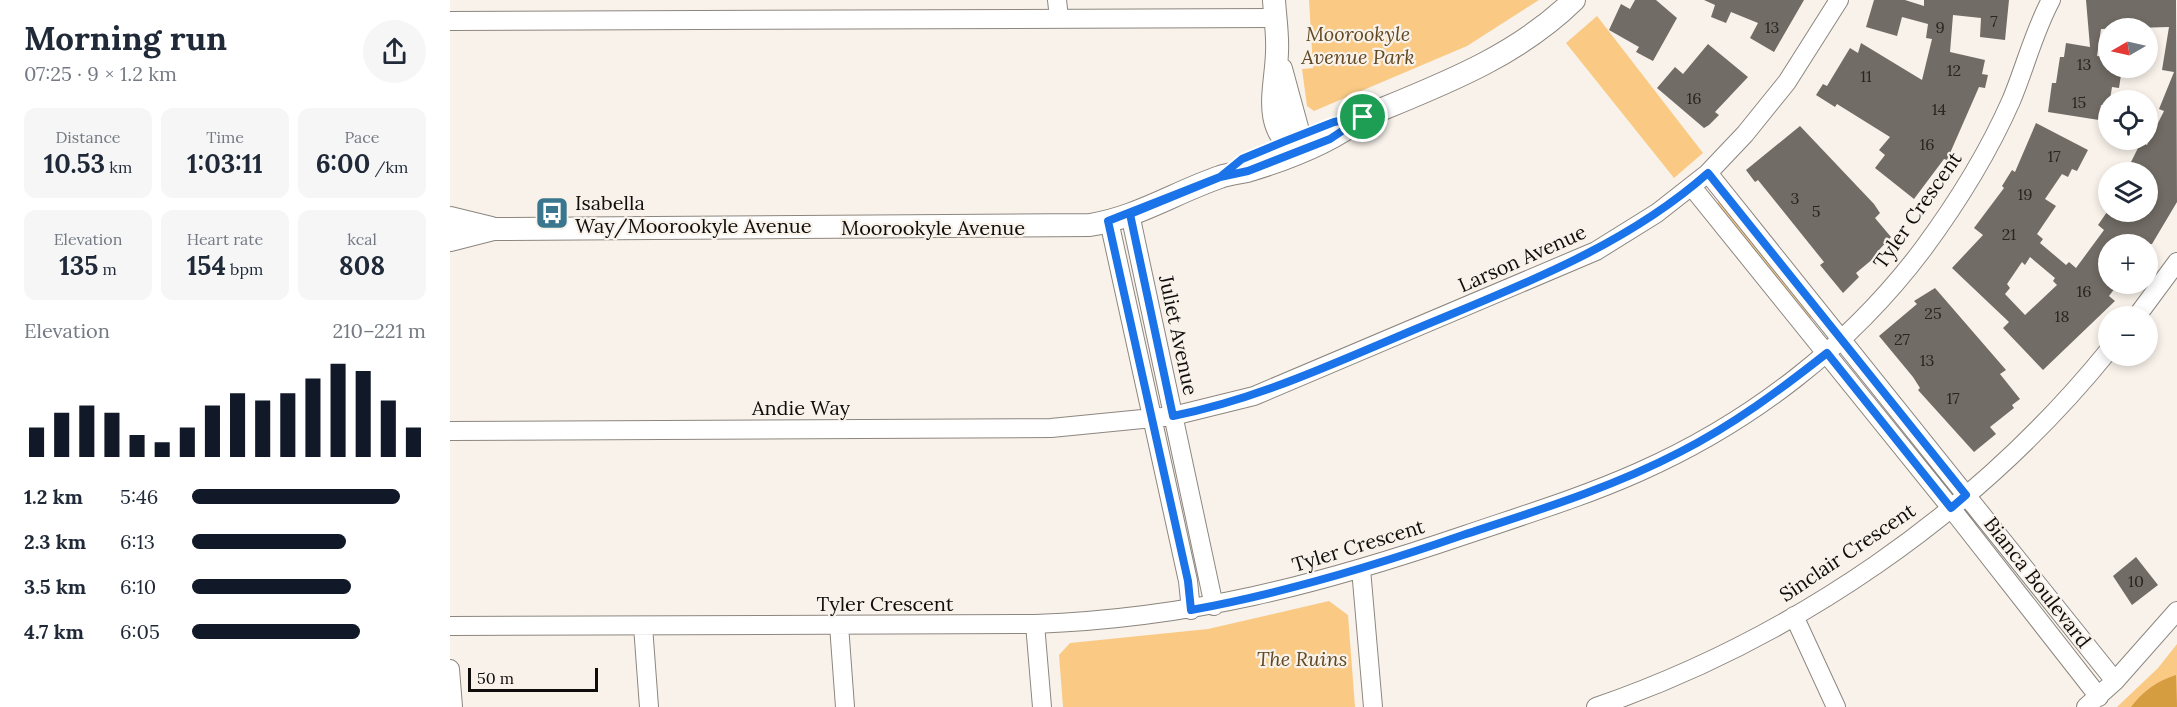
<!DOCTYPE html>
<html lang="en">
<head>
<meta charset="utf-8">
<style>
  body { margin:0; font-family:Lora,serif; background:#f6f6f7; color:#1f2937; height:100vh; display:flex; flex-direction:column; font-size:22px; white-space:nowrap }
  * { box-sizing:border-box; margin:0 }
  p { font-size:20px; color:#747a83 }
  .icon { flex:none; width:33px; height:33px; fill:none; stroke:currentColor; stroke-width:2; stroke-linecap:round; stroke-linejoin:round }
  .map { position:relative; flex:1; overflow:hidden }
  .details { display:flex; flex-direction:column; background:#fff; width:450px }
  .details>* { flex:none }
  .needle { width:39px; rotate:261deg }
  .buttons { position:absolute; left:1648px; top:18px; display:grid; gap:12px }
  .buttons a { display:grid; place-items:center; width:60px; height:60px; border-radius:50%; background:#fff; box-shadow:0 3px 9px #0003; font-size:30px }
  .scale { position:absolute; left:18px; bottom:15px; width:130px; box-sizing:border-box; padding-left:6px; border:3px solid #0f0d0b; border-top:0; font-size:16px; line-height:21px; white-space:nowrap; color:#0f0d0b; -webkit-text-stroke:4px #f8f2ea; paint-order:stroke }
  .pin { position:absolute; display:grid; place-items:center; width:51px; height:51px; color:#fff; margin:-26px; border:3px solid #fff; border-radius:50%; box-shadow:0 2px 6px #0007 }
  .round { display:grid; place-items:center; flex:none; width:63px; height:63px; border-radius:32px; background:#f6f6f7 }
  .summary { display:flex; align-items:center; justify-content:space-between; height:102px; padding:0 24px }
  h1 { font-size:33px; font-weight:700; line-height:45px }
  .metrics { display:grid; grid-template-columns:repeat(3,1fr); gap:9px; height:102px; padding:6px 24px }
  .metrics div { display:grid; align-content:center; border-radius:12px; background:#f6f6f7; text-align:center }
  .metrics b { font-size:26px; font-weight:700 }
  .metrics small { font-size:16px; font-weight:400 }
  .metrics p { font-size:16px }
  .chart { height:168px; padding:12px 24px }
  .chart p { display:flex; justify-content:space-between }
  .chart svg { width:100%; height:108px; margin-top:6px; stroke:#111827; stroke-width:6 }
  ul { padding:0 24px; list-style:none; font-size:20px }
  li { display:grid; grid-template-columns:96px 72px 1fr; align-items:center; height:45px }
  li i { height:15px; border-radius:8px; background:#111827 }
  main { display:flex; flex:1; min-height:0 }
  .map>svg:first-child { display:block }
  .green { fill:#faca85 }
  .water { fill:#d69c40 }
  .building { fill:#716c65; fill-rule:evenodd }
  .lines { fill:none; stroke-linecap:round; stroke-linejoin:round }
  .minor-casing { stroke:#8c867f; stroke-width:20 }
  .tertiary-casing { stroke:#8c867f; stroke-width:24 }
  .minor { stroke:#fff; stroke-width:18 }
  .tertiary { stroke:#fff; stroke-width:22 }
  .route-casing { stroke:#fff; stroke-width:12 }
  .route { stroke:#1a73e8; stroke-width:8 }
  .labels { text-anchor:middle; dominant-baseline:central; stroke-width:4.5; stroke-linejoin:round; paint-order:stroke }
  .number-label { font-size:16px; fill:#282522 }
  .park-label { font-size:20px; font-style:italic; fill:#614823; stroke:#f8f2ea }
  .poi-label { font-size:20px; fill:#0f0d0b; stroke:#f8f2ea; text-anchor:start }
  .street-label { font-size:20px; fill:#0f0d0b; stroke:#f8f2ea }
</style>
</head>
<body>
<main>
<section class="details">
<div class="summary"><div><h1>Morning run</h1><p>07:25 · 9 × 1.2 km</p></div><a class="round"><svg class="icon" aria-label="share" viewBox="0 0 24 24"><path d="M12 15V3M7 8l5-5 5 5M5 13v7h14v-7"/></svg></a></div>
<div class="metrics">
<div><p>Distance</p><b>10.53<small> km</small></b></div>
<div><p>Time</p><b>1:03:11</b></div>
<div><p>Pace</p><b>6:00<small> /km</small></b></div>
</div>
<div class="metrics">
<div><p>Elevation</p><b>135<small> m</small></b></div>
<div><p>Heart rate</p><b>154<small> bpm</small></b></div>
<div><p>kcal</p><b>808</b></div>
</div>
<div class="chart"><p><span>Elevation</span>210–221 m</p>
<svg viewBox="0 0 160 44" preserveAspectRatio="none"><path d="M5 44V32M15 44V26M25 44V23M35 44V26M45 44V35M55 44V38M65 44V32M75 44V23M85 44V18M95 44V21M105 44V18M115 44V12M125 44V6M135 44V9M145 44V21M155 44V32"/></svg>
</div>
<ul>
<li><b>1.2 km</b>5:46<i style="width:89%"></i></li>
<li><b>2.3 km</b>6:13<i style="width:66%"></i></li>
<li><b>3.5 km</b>6:10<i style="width:68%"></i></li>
<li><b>4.7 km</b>6:05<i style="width:72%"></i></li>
</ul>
</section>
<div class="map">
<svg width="1727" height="707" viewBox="0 0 1727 707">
  <rect width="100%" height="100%" fill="#f8f2ea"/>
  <path class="green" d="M859,0H1089L1017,46L864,111L857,106L852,69L863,68Z
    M1147,16L1253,153L1224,178L1116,43Z
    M1269,199L1364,315L1358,320L1267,205Z
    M879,601L898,615L905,707H613L609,655L620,643L758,629Z
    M1727,644V707H1667L1708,668Z"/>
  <path class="water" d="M1726,675L1727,707H1681C1693,691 1707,681 1726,675Z"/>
  <path class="building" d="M1185,0H1206L1227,18L1203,61L1186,52L1189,47L1159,30L1171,4L1180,9Z
    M1254,0H1354L1324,52L1300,38L1308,23L1281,12L1276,23L1261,17L1265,5Z
    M1424,0H1455L1474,6V0H1559L1555,40L1530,37L1531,18L1503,15L1500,52L1535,60L1532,74L1538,75L1535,88L1529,87L1497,160L1494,159L1464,199L1425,168L1435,155L1429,150L1440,137L1387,104L1385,107L1366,95L1373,84L1377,86L1400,48L1408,53L1411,43L1472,80L1482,39L1476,38L1478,24L1452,17L1447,36L1416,27Z
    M1636,0H1726L1727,202L1702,244H1659V284H1668L1659,296L1665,301L1593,370L1553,328L1559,322L1502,268L1533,235L1524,228L1554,188L1552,186L1562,170L1565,172L1586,123L1638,150L1627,171L1622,169L1618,177L1612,174L1595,199L1606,206L1587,234L1593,239L1590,243L1616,265L1619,262L1626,268L1654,230L1648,225L1657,212H1698V171L1681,162L1691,142L1697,145L1714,111L1709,109L1724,72L1712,70L1719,27L1651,29L1647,56L1656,57L1659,68H1672L1669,88L1662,87L1659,106L1651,105L1649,120L1598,112L1602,83H1606L1610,57H1614L1616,43L1640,47ZM1580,257L1605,278L1603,281L1607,285L1575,315L1555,294L1560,288L1557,284L1572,262L1575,265Z
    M1258,44L1298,77L1265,112L1269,115L1259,125L1254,128L1207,88L1225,67L1233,74Z
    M1350,126L1424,204L1430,213L1425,218L1441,237L1428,251L1430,253L1406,273L1409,277L1393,293L1370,265L1374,262L1308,180L1305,182L1296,170Z
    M1485,288L1556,370L1550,374L1570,399L1562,405L1564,408L1540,427L1546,434L1524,452L1468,390L1470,388L1463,377L1429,336L1467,304L1464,301Z
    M1686,557L1708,585L1682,605L1663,576Z"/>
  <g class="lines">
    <defs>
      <path id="minor" d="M607,0L609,18
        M0,21L825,18
        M1258,173L1665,681
        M1242,187L1501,508L1649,697
        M680,214L764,606
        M659,221L738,581L741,610
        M1687,316L1727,262
        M0,431L601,428L723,416L804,396L1146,251L1207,213L1258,173L1295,134L1337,82L1389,0
        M911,569L923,707
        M1344,616L1386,707
        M585,624L592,707
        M389,625L395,707
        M0,626L585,624C742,618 868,585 1015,535C1074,515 1133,497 1189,472C1300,423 1400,346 1473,249C1507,203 1538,153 1561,101C1575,68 1584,31 1601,0
        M193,626L199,707
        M0,669L3,707
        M1146,707C1343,639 1527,513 1659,350
        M1636,707L1665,681L1727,611"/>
      <path id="tertiary" d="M824,0C825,17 828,35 827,52C826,90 811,125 847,152
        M831,69L849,135L847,152
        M900,119L913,117C988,86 1065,58 1124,0
        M0,218L41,228
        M0,240L43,229L640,225C686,218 726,192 770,177C778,174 788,173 797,171C837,159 880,143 913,117"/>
    </defs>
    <use href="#minor" class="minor-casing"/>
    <use href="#tertiary" class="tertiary-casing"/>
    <use href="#minor" class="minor"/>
    <use href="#tertiary" class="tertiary"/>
  </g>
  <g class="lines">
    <defs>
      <path id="route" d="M913,117L880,139L798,171L770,177L658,221L738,581L741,610C834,593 924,566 1013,535C1086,511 1161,488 1230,452C1283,425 1330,390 1377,353L1501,508L1516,495L1258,173C1171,250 1060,289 954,334C878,366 804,400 723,416L680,214L770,177L792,159L833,142L884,122L913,117"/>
    </defs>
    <use href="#route" class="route-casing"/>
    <use href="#route" class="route"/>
  </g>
  <defs>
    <symbol id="bus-square" viewBox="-11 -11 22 22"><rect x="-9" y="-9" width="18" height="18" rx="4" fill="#3a768d" stroke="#f8f2ea"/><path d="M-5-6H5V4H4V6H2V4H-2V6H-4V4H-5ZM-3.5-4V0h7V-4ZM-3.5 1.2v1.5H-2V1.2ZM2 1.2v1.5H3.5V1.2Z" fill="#fff"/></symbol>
  </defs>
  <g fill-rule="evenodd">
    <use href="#bus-square" x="83" y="194" width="38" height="38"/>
  </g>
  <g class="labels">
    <g class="number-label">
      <text x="1544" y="21">7</text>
      <text x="1322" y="27">13</text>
      <text x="1490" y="27">9</text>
      <text x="1634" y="64">13</text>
      <text x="1504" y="70">12</text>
      <text x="1416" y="76">11</text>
      <text x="1244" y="98">16</text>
      <text x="1629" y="102">15</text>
      <text x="1489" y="109">14</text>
      <text x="1477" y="144">16</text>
      <text x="1604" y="156">17</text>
      <text x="1575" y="194">19</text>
      <text x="1345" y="198">3</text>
      <text x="1366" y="211">5</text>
      <text x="1559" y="234">21</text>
      <text x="1634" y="291">16</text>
      <text x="1483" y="313">25</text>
      <text x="1612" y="316">18</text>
      <text x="1452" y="339">27</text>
      <text x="1477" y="360">13</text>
      <text x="1503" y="398">17</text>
      <text x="1686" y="581">10</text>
    </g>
    <g class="park-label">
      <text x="908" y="33">Moorookyle<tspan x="908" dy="23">Avenue Park</tspan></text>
      <text x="852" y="658">The Ruins</text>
    </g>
    <g class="poi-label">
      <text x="125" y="202">Isabella<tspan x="125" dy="23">Way/Moorookyle Avenue</tspan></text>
    </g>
    <g class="street-label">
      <text transform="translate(1467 210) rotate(-55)">Tyler Crescent</text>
      <text x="483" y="227">Moorookyle Avenue</text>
      <text transform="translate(1072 258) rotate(-24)">Larson Avenue</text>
      <text transform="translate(729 335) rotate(78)">Juliet Avenue</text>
      <text x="351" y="407">Andie Way</text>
      <text transform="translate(908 545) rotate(-17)">Tyler Crescent</text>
      <text transform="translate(1397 552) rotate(-34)">Sinclair Crescent</text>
      <text transform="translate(1588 582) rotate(52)">Bianca Boulevard</text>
      <text x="435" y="603">Tyler Crescent</text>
    </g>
  </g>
</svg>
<div class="buttons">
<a><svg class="needle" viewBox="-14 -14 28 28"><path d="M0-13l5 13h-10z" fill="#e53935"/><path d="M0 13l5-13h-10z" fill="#747a83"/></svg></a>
<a><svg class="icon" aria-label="locate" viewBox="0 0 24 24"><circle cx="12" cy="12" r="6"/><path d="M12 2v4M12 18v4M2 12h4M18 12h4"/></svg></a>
<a><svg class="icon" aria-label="layers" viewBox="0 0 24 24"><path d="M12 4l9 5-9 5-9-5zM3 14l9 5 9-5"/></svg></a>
<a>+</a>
<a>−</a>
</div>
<div class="scale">50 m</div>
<div class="pin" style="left:913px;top:117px;background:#1e9e55"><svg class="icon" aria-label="arrive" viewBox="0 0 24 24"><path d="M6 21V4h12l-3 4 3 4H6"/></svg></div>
</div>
</main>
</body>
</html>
